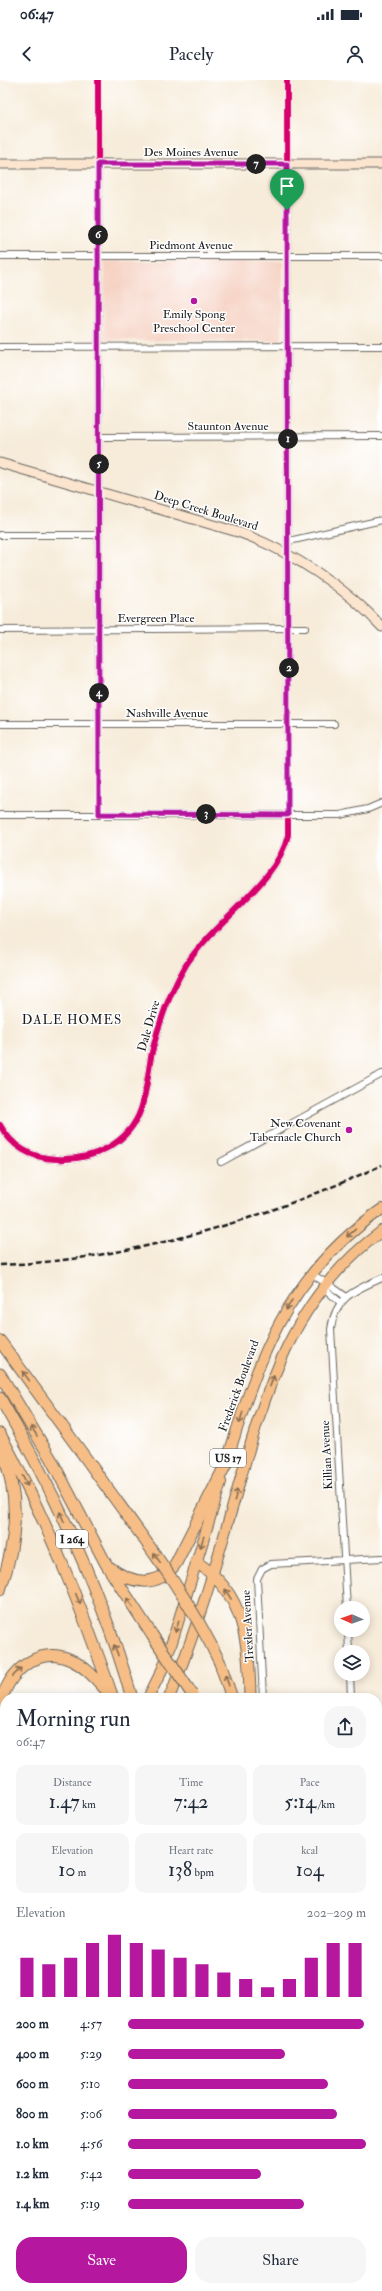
<!DOCTYPE html>
<html lang="en">
<head>
<meta charset="utf-8">
<style>
  body { margin:0; font-family:"IM FELL Double Pica",serif; background:#f6f6f7; color:#1f2937; height:100vh; display:flex; flex-direction:column; font-size:15px; white-space:nowrap }
  * { box-sizing:border-box; margin:0 }
  p { font-size:13px; color:#747a83 }
  .icon { flex:none; width:22px; height:22px; fill:none; stroke:currentColor; stroke-width:2; stroke-linecap:round; stroke-linejoin:round }
  .map { position:relative; flex:1; overflow:hidden }
  .drawer { position:absolute; left:0px; top:1613px; width:382px; height:598px; display:flex; flex-direction:column; background:#fff; border-radius:16px 16px 0 0; box-shadow:0 2px 10px #0003 }
  .drawer>* { flex:none }
  .needle { width:26px; rotate:272deg }
  .fabs { position:absolute; left:334px; top:1521px; display:grid; gap:8px }
  .fabs a { display:grid; place-items:center; width:36px; height:36px; border-radius:50%; background:#fff; box-shadow:0 2px 10px #0003; font-size:20px }
  .pin { position:absolute; display:grid; place-items:center; width:34px; height:34px; color:#fff; margin:-41px -17px; border-radius:50% 50% 50% 0; rotate:-45deg; box-shadow:0 0 4px #0007 }
  .pin .icon { rotate:45deg }
  .km { position:absolute; width:20px; height:20px; margin:-10px; border-radius:50%; background:#222; color:#fff; font-size:11px; line-height:20px; text-align:center }
  .round { display:grid; place-items:center; flex:none; width:42px; height:42px; border-radius:16px; background:#f6f6f7 }
  .headline { display:flex; align-items:center; justify-content:space-between; height:68px; padding:0 16px }
  h1 { font-size:22px; font-weight:600; line-height:30px }
  .figures { display:grid; grid-template-columns:repeat(3,1fr); gap:6px; height:68px; padding:4px 16px }
  .figures div { display:grid; align-content:center; border-radius:10px; background:#f6f6f7; text-align:center }
  .figures b { font-size:20px; font-weight:600 }
  .figures small { font-size:11px; font-weight:400 }
  .figures p { font-size:11px }
  .chart { height:112px; padding:8px 16px }
  .chart p { display:flex; justify-content:space-between }
  .chart svg { width:100%; height:72px; margin-top:4px; stroke:#b5179e; stroke-width:6 }
  .primary-button { display:flex; gap:8px; margin-top:auto; padding:8px 16px }
  .primary-button a { flex:1; height:46px; border-radius:16px; background:#b5179e; color:#fff; font-size:16px; font-weight:600; line-height:46px; text-align:center }
  .primary-button a+a { background:#f6f6f7; color:#1f2937 }
  ul { padding:0 16px; list-style:none; font-size:13px }
  li { display:grid; grid-template-columns:64px 48px 1fr; align-items:center; height:30px }
  li i { height:10px; border-radius:5px; background:#b5179e }
  .status { display:flex; justify-content:space-between; align-items:center; height:28px; padding:0 20px; background:#fff; direction:ltr }
  .status svg { height:11px; fill:currentColor }
  header { display:flex; justify-content:space-between; align-items:center; height:52px; padding:0 16px; background:#fff; font-size:18px; font-weight:600 }
  .map>svg:first-child { display:block }
  .built { fill:#f6d2c3 }
  .green { fill:#84d697; stroke:#50795a }
  .lines { fill:none; stroke-linecap:round; stroke-linejoin:round }
  .street-casing { stroke:#69655e; stroke-width:8 }
  .secondary-casing { stroke:#69655e; stroke-width:11 }
  .primary-casing { stroke:#69655e; stroke-width:12 }
  .highway-casing { stroke:#69655e; stroke-width:13 }
  .street { stroke:#fff; stroke-width:6 }
  .secondary { stroke:#fbe5cf; stroke-width:9 }
  .primary { stroke:#f6be86; stroke-width:10 }
  .highway { stroke:#f6be86; stroke-width:11 }
  .rail { stroke:#1c1c1c; stroke-width:2.5; stroke-dasharray:6 3; stroke-linecap:butt }
  .highway-bridge-casing { stroke:#69655e; stroke-width:13; stroke-linecap:butt }
  .highway-bridge { stroke:#f6be86; stroke-width:11 }
  .cycleway-casing { stroke:#fff; stroke-width:8 }
  .cycleway { stroke:#d6006c; stroke-width:6 }
  .oneway { stroke:#896d51 }
  .route-casing { stroke:#fff; stroke-width:8 }
  .route { stroke:#b5179e; stroke-width:5 }
  .poi-dot { fill:#b5179e; stroke:#fff; stroke-width:1.5 }
  .labels { text-anchor:middle; dominant-baseline:central; stroke-width:3; stroke-linejoin:round; paint-order:stroke }
  .shield { fill:#fff; stroke:#606060; stroke-width:1 }
  .shield-label { font-size:11px; font-weight:bold; fill:#1c1c1c }
  .street-label { font-size:12px; fill:#1c1c1c; stroke:#fff }
  .poi-label { font-size:12px; fill:#1c1c1c; stroke:#fff }
  .neighbourhood-label { font-size:13px; letter-spacing:1px; fill:#1c1c1c; stroke:#fff }
</style>
</head>
<body>
<div class="status"><b>06:47</b><svg viewBox="0 0 49 12"><path d="M0 12V9h3v3zM5 12V6h3v6zM10 12V3h3v9zM15 12V0h3v12zM26 1h20v11H26zM47 4h2v5h-2z"/></svg></div>
<header><svg class="icon" aria-label="back" viewBox="0 0 24 24"><path d="M15 5l-7 7 7 7"/></svg>Pacely<svg class="icon" aria-label="person" viewBox="0 0 24 24"><circle cx="12" cy="8" r="4"/><path d="M4 21q1-7 8-7t8 7"/></svg></header>
<div class="map">
<svg width="382" height="2211" viewBox="0 0 382 2211">
  <rect width="100%" height="100%" fill="#fff"/>
  <filter id="ink" filterUnits="userSpaceOnUse"><feTurbulence type="fractalNoise" baseFrequency=".025" numOctaves="2"/><feDisplacementMap in="SourceGraphic" scale="8" xChannelSelector="R" yChannelSelector="G"/><feConvolveMatrix kernelMatrix="1 2 1 2 8 2 1 2 1" color-interpolation-filters="sRGB"/></filter>
  <filter id="wash" filterUnits="userSpaceOnUse"><feTurbulence type="fractalNoise" baseFrequency=".012" numOctaves="4" result="noise"/><feDisplacementMap in="SourceGraphic" scale="16" xChannelSelector="R" yChannelSelector="G"/><feGaussianBlur stdDeviation="0.9" result="paint"/><feColorMatrix in="noise" values="0 0 0 0 0 0 0 0 0 0 0 0 0 0 0 0 0 1.4 0 .05"/><feComposite in="paint" operator="in"/></filter>
  <g filter="url(#wash)">
    <rect width="100%" height="100%" fill="#f7ecda"/>
    <path class="built" d="M105,181H283L282,261L104,260Z"/>
    <path class="green" d="M382,2166V2211H341L338,2206H377V2168Z"/>
  </g>
  <g filter="url(#ink)">
    <g class="lines">
      <defs>
        <path id="street" d="M98,0L99,734
          M0,176H382
          M0,267L382,266
          M99,357L382,356
          M0,455H99
          M289,461L382,440
          M0,550L305,548
          M0,644H334
          M0,735H340L368,729L382,723
          M0,1045C12,1067 31,1078 56,1079C92,1081 129,1064 141,1029C147,1011 148,991 152,972C159,942 170,912 186,885C213,842 278,802 288,755L287,0
          M221,1082L382,994
          M311,1193C323,1202 334,1207 346,1217
          M326,1205V1210L340,1222
          M347,1528L331,1249C335,1217 355,1210 382,1198
          M348,1550L349,1572
          M350,1594L351,1618
          M263,1618L257,1499L262,1489L271,1484L382,1478
          M377,1706L382,1705
          M377,1780L382,1779
          M377,1849H382
          M377,1938H382
          M0,1978L5,1986
          M377,2041H382
          M377,2157L382,2155
          M0,2189L5,2196
          M12,2206L16,2211
          M194,2206L196,2211
          M325,2206L328,2211"/>
        <path id="secondary" d="M0,84H382
          M0,383L241,453C290,471 347,508 382,547"/>
        <path id="primary" d="M225,1387C258,1280 285,1196 382,1129
          M148,1618L163,1588L172,1562L221,1402
          M169,1618C194,1558 213,1495 231,1432C262,1324 286,1221 382,1151
          M0,1975L5,1963
          M0,2012L5,2005"/>
        <path id="highway" d="M0,1261L90,1384
          M0,1294L51,1379L106,1484L152,1555
          M0,1318C55,1412 102,1514 132,1618
          M0,1354C47,1441 81,1525 113,1618
          M196,1482C246,1513 249,1565 250,1618
          M109,1487C131,1504 158,1509 176,1483L228,1380
          M0,1510C17,1462 21,1416 1,1369
          M220,1583L232,1618
          M0,1626C6,1594 37,1564 71,1580C87,1587 98,1602 110,1614
          M0,1648L5,1665
          M0,1700L5,1707
          M0,1739L5,1764
          M248,2206L250,2211
          M278,2206L280,2211"/>
      </defs>
      <use href="#street" class="street-casing"/>
      <use href="#secondary" class="secondary-casing"/>
      <use href="#primary" class="primary-casing"/>
      <use href="#highway" class="highway-casing"/>
      <use href="#street" class="street"/>
      <use href="#secondary" class="secondary"/>
      <use href="#primary" class="primary"/>
      <use href="#highway" class="highway"/>
      <path class="rail" d="M0,1185C132,1180 263,1140 382,1085
        M0,2045L5,2053
        M91,2206L94,2211"/>
      <defs>
        <path id="highway-bridge" d="M90,1384C136,1449 186,1511 220,1583
          M152,1555L192,1614"/>
      </defs>
      <use href="#highway-bridge" class="highway-bridge-casing"/>
      <use href="#highway-bridge" class="highway-bridge"/>
      <defs>
        <path id="cycleway" d="M98,0L99,734
          M0,1045C12,1067 31,1078 56,1079C92,1081 129,1064 141,1029C147,1011 148,991 152,972C159,942 170,912 186,885C213,842 278,802 288,755L287,0"/>
      </defs>
      <use href="#cycleway" class="cycleway-casing"/>
      <use href="#cycleway" class="cycleway"/>
    </g>
    <defs><path id="oneway-shaft" d="M-6 0H5M1.5-3L5.5 0L1.5 3" fill="none" stroke-width="1.6" stroke-linecap="round" stroke-linejoin="round"/></defs>
    <g class="oneway">
      <use href="#oneway-shaft" transform="translate(351 1153) rotate(139)"/>
      <use href="#oneway-shaft" transform="translate(289 1225) rotate(121)"/>
      <use href="#oneway-shaft" transform="translate(26 1296) rotate(-126)"/>
      <use href="#oneway-shaft" transform="translate(272 1301) rotate(-70)"/>
      <use href="#oneway-shaft" transform="translate(241 1338) rotate(107)"/>
      <use href="#oneway-shaft" transform="translate(34 1351) rotate(-121)"/>
      <use href="#oneway-shaft" transform="translate(25 1401) rotate(63)"/>
      <use href="#oneway-shaft" transform="translate(236 1415) rotate(-74)"/>
      <use href="#oneway-shaft" transform="translate(62 1437) rotate(-114)"/>
      <use href="#oneway-shaft" transform="translate(202 1462) rotate(107)"/>
      <use href="#oneway-shaft" transform="translate(157 1478) rotate(-126)"/>
      <use href="#oneway-shaft" transform="translate(228 1514) rotate(-121)"/>
      <use href="#oneway-shaft" transform="translate(78 1519) rotate(67)"/>
      <use href="#oneway-shaft" transform="translate(130 1523) rotate(-125)"/>
      <use href="#oneway-shaft" transform="translate(177 1547) rotate(107)"/>
      <use href="#oneway-shaft" transform="translate(116 1570) rotate(-111)"/>
      <use href="#oneway-shaft" transform="translate(17 1592) rotate(-46)"/>
      <use href="#oneway-shaft" transform="translate(227 1600) rotate(-108)"/>
    </g>
  </g>
  <g class="lines" filter="url(#ink)">
    <defs>
      <path id="route" d="M98,84H287L288,735L99,734Z"/>
    </defs>
    <use href="#route" class="route-casing"/>
    <use href="#route" class="route"/>
  </g>
  <g class="poi-dot">
    <circle cx="194" cy="221" r="4"/>
    <circle cx="349" cy="1050" r="4"/>
  </g>
  <g class="labels">
    <g class="shield">
      <rect x="210" y="1369" width="36" height="18" rx="3"/>
      <rect x="56" y="1450" width="32" height="18" rx="3"/>
    </g>
    <g class="shield-label">
      <text x="228" y="1378">US 17</text>
      <text x="72" y="1459">I 264</text>
    </g>
    <g class="street-label">
      <text x="191" y="72">Des Moines Avenue</text>
      <text x="191" y="165">Piedmont Avenue</text>
      <text x="228" y="346">Staunton Avenue</text>
      <text transform="translate(206 431) rotate(17)">Deep Creek Boulevard</text>
      <text x="156" y="538">Evergreen Place</text>
      <text x="167" y="633">Nashville Avenue</text>
      <text transform="translate(149 946) rotate(-74)">Dale Drive</text>
      <text transform="translate(239 1306) rotate(-70)">Frederick Boulevard</text>
      <text transform="translate(327 1375) rotate(-93)">Killian Avenue</text>
      <text transform="translate(248 1546) rotate(-93)">Trexler Avenue</text>
    </g>
    <g class="poi-label">
      <text x="194" y="234">Emily Spong<tspan x="194" dy="14">Preschool Center</tspan></text>
      <text x="341" y="1043" text-anchor="end">New Covenant<tspan x="341" dy="14">Tabernacle Church</tspan></text>
    </g>
    <g class="neighbourhood-label">
      <text x="72" y="940">DALE HOMES</text>
    </g>
  </g>
</svg>
<div class="fabs">
<a><svg class="needle" viewBox="-14 -14 28 28"><path d="M0-13l5 13h-10z" fill="#e53935"/><path d="M0 13l5-13h-10z" fill="#747a83"/></svg></a>
<a><svg class="icon" aria-label="layers" viewBox="0 0 24 24"><path d="M12 4l9 5-9 5-9-5zM3 14l9 5 9-5"/></svg></a>
</div>
<div class="pin" style="left:287px;top:130px;background:#1e9e55"><svg class="icon" aria-label="arrive" viewBox="0 0 24 24"><path d="M6 21V4h12l-3 4 3 4H6"/></svg></div>
<b class="km" style="left:288px;top:359px">1</b>
<b class="km" style="left:289px;top:588px">2</b>
<b class="km" style="left:206px;top:734px">3</b>
<b class="km" style="left:99px;top:613px">4</b>
<b class="km" style="left:99px;top:384px">5</b>
<b class="km" style="left:98px;top:155px">6</b>
<b class="km" style="left:256px;top:84px">7</b>
<section class="drawer">
<div class="headline"><div><h1>Morning run</h1><p>06:47</p></div><a class="round"><svg class="icon" aria-label="share" viewBox="0 0 24 24"><path d="M12 15V3M7 8l5-5 5 5M5 13v7h14v-7"/></svg></a></div>
<div class="figures">
<div><p>Distance</p><b>1.47<small> km</small></b></div>
<div><p>Time</p><b>7:42</b></div>
<div><p>Pace</p><b>5:14<small> /km</small></b></div>
</div>
<div class="figures">
<div><p>Elevation</p><b>10<small> m</small></b></div>
<div><p>Heart rate</p><b>138<small> bpm</small></b></div>
<div><p>kcal</p><b>104</b></div>
</div>
<div class="chart"><p><span>Elevation</span>202–209 m</p>
<svg viewBox="0 0 160 44" preserveAspectRatio="none"><path d="M5 44V20M15 44V24M25 44V20M35 44V11M45 44V6M55 44V11M65 44V15M75 44V20M85 44V24M95 44V29M105 44V33M115 44V38M125 44V33M135 44V20M145 44V11M155 44V11"/></svg>
</div>
<ul>
<li><b>200 m</b>4:57<i style="width:99%"></i></li>
<li><b>400 m</b>5:29<i style="width:66%"></i></li>
<li><b>600 m</b>5:10<i style="width:84%"></i></li>
<li><b>800 m</b>5:06<i style="width:88%"></i></li>
<li><b>1.0 km</b>4:56<i style="width:100%"></i></li>
<li><b>1.2 km</b>5:42<i style="width:56%"></i></li>
<li><b>1.4 km</b>5:19<i style="width:74%"></i></li>
</ul>
<div class="primary-button"><a>Save</a><a>Share</a></div>
</section>
</div>
</body>
</html>
